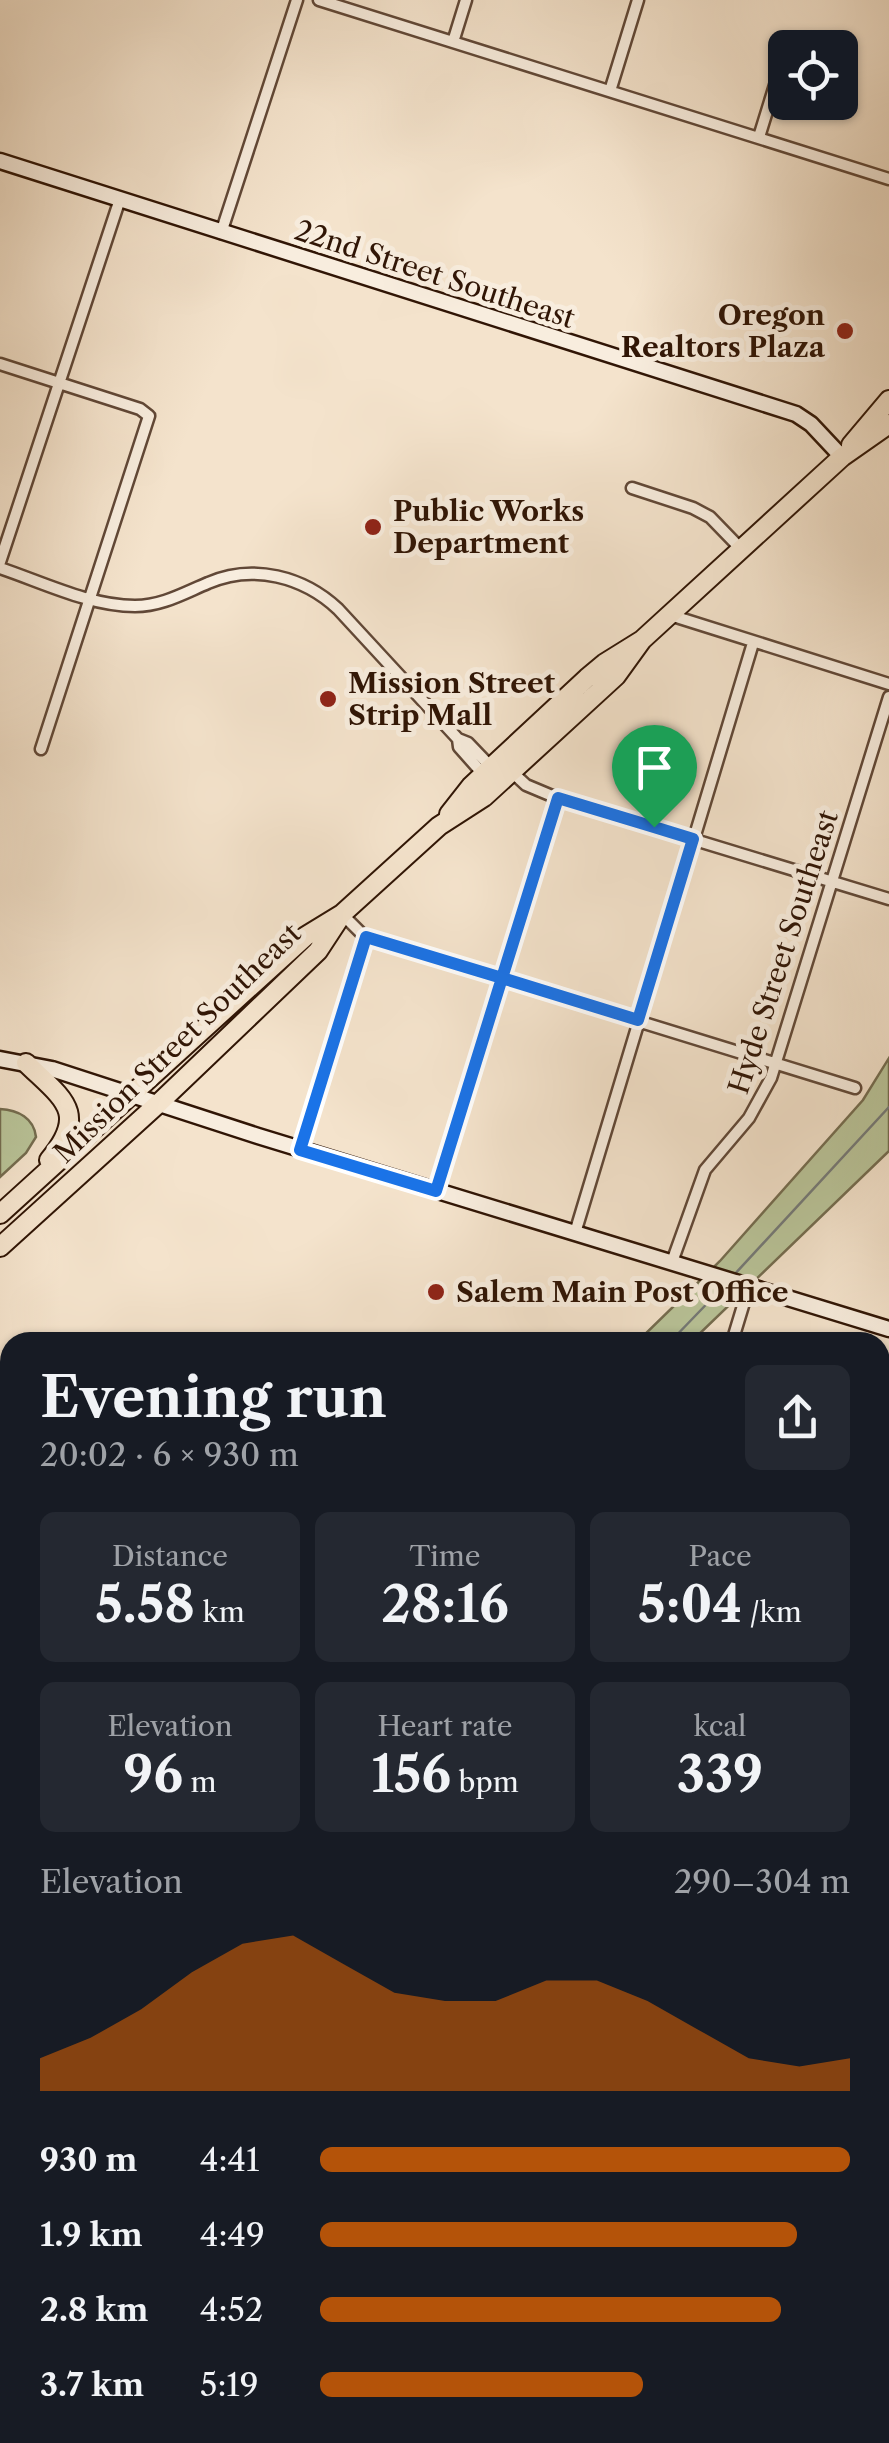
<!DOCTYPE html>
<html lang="en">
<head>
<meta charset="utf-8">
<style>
  body { margin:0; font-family:"Libre Caslon Text",serif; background:#242831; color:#f1f3f6; height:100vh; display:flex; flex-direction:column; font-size:38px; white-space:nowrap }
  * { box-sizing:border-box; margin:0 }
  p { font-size:32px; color:#9ea1a6 }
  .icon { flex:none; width:55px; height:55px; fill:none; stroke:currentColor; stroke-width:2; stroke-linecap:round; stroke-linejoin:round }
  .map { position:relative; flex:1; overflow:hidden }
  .sheet { position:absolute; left:0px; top:1332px; width:890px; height:1112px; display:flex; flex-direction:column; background:#171b24; border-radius:30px 30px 0 0; box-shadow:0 2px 8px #0004 }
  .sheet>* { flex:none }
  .tools { position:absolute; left:768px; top:30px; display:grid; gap:20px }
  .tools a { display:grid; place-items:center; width:90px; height:90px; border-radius:15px; background:#171b24; box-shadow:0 2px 8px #0004; font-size:50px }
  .pin { position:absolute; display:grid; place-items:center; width:85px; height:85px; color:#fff; margin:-102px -42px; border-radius:50% 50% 50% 0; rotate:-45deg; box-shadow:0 0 10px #0007 }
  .pin .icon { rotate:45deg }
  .round { display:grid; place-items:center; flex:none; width:105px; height:105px; border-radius:15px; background:#242831 }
  .overview { display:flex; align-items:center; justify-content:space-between; height:170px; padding:0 40px }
  h1 { font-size:55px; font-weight:700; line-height:75px }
  .stats { display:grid; grid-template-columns:repeat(3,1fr); gap:15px; height:170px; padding:10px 40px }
  .stats div { display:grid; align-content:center; border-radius:15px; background:#242831; text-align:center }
  .stats b { font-size:50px; font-weight:700 }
  .stats small { font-size:28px; font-weight:400 }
  .stats p { font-size:28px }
  .chart { height:280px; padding:20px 40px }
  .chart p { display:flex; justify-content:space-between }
  .chart svg { width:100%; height:180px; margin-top:10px; fill:#b45309; opacity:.7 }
  ul { padding:0 40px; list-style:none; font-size:32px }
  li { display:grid; grid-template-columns:160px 120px 1fr; align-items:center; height:75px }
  li i { height:25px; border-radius:12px; background:#b45309 }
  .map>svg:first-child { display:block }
  .green { fill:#b9c499; stroke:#746c4f; stroke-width:2.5 }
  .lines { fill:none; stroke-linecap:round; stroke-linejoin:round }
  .stream { stroke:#747977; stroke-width:2.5 }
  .river { stroke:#a2bbc3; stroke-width:18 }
  .street-casing { stroke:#614837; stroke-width:15 }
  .secondary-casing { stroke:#301505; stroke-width:19 }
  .highway-casing { stroke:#301505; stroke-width:22 }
  .street { stroke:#f8edde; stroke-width:10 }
  .secondary { stroke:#f8edde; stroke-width:14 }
  .highway { stroke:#f4e3cc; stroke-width:18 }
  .route-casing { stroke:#fff; stroke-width:20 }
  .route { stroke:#1a73e8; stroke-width:12 }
  .poi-dot { fill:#8f2418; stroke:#f8edde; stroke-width:4 }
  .labels { text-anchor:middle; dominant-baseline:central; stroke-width:10; stroke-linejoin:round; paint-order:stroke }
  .street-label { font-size:28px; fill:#301505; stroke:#f8edde }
  .poi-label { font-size:28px; font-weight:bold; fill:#301505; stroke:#f8edde; text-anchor:start }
</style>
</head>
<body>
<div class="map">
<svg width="889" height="2443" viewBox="0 0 889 2443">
  <rect width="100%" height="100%" fill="#f4e3cc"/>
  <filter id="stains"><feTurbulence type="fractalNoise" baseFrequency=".002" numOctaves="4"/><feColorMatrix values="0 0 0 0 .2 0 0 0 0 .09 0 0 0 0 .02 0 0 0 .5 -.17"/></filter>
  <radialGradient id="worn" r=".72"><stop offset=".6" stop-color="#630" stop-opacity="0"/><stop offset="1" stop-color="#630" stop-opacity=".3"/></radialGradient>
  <path class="green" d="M889,1058V1151L691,1342H637L720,1261L863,1100Z
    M0,1109C18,1110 34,1118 36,1137L26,1153L0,1177Z
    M10,2396V2435H81L82,2443H0V2408Z
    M429,2435H658L652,2443H358Z
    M744,2435H858L847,2443H737Z"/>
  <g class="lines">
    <path class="stream" d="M733,1276L889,1107
      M670,1342L724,1286
      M22,2443L30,2435"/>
    <path class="river" d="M880,2308L889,2301
      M552,2443L574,2435"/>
    <defs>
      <path id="street" d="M319,0L889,179
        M453,42L466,0
        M610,91L638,0
        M759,137L780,69
        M221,233L297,0
        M0,364L140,409L149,416L41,749
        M632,488L693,508L710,517L741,549
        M0,562L120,199
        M0,568C42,582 90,606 135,606C162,606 184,593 208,583C253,563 304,577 338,609L458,739L459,747L483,774
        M670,615L889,684
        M458,739L468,743L491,767
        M512,772L526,785L557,798L889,899
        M342,914L365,937L855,1088
        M301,1149L365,937
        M436,1191L557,798
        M575,1233L753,643
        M672,1262L705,1170L749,1118L771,1078L889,697
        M732,1342L749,1286
        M0,1977L10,1980
        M0,2000L10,1987"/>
      <path id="secondary" d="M0,161L796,414L811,424L842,457
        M0,1059L52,1069L258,1136L889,1329
        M0,1897L10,1900
        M880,2178L889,2188
        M880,2244L889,2236
        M694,2443L700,2435"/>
      <path id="highway" d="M851,445L889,400
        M449,814L471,786L587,678L605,663L642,640L842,457L889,424
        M26,1063C63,1099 89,1112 49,1160
        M0,1214L306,936L342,914L439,826L484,797L616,676L642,640
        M0,1247L160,1102L318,951L339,919"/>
    </defs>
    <use href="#street" class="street-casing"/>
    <use href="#secondary" class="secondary-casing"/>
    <use href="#highway" class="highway-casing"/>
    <use href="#street" class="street"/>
    <use href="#secondary" class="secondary"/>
    <use href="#highway" class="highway"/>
  </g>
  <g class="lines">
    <defs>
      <path id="route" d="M654,827L558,798L502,978L366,937L300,1150L436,1191L502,978L638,1020L693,839L654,827"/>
    </defs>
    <use href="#route" class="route-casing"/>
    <use href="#route" class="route"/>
  </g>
  <g class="poi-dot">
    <circle cx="845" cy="331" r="10"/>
    <circle cx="373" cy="527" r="10"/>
    <circle cx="328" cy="699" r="10"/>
    <circle cx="436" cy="1292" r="10"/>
  </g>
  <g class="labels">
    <g class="street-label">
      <text transform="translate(435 274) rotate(18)">22nd Street Southeast</text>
      <text transform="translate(783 952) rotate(-72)">Hyde Street Southeast</text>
      <text transform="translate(177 1043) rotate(-44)">Mission Street Southeast</text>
    </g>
    <g class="poi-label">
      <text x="825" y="315" text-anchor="end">Oregon<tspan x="825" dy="32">Realtors Plaza</tspan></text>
      <text x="393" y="511">Public Works<tspan x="393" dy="32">Department</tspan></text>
      <text x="348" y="683">Mission Street<tspan x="348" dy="32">Strip Mall</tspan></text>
      <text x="456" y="1292">Salem Main Post Office</text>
    </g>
  </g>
  <rect width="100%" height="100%" filter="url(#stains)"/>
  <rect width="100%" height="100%" fill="url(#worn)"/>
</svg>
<div class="tools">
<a><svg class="icon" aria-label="locate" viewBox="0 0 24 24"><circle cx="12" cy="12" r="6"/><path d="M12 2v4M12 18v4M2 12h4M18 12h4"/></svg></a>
</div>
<div class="pin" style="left:654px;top:827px;background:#1e9e55"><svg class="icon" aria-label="arrive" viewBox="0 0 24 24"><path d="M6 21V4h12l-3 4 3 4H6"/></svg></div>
<section class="sheet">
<div class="overview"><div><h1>Evening run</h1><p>20:02 · 6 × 930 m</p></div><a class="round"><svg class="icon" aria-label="share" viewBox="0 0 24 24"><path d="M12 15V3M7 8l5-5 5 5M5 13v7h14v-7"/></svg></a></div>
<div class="stats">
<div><p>Distance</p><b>5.58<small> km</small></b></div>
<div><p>Time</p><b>28:16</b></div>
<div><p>Pace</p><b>5:04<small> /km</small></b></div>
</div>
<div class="stats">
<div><p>Elevation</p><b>96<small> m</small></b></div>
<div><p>Heart rate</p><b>156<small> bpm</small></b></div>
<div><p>kcal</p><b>339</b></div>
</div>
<div class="chart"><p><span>Elevation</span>290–304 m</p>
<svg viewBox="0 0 160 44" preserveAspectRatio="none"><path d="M0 44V36L10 31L20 24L30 15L40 8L50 6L60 13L70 20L80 22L90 22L100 17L110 17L120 22L130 29L140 36L150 38L160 36V44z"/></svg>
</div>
<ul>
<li><b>930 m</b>4:41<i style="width:100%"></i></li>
<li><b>1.9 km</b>4:49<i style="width:90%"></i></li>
<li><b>2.8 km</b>4:52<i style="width:87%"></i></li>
<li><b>3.7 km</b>5:19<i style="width:61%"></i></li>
</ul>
</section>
</div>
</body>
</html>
